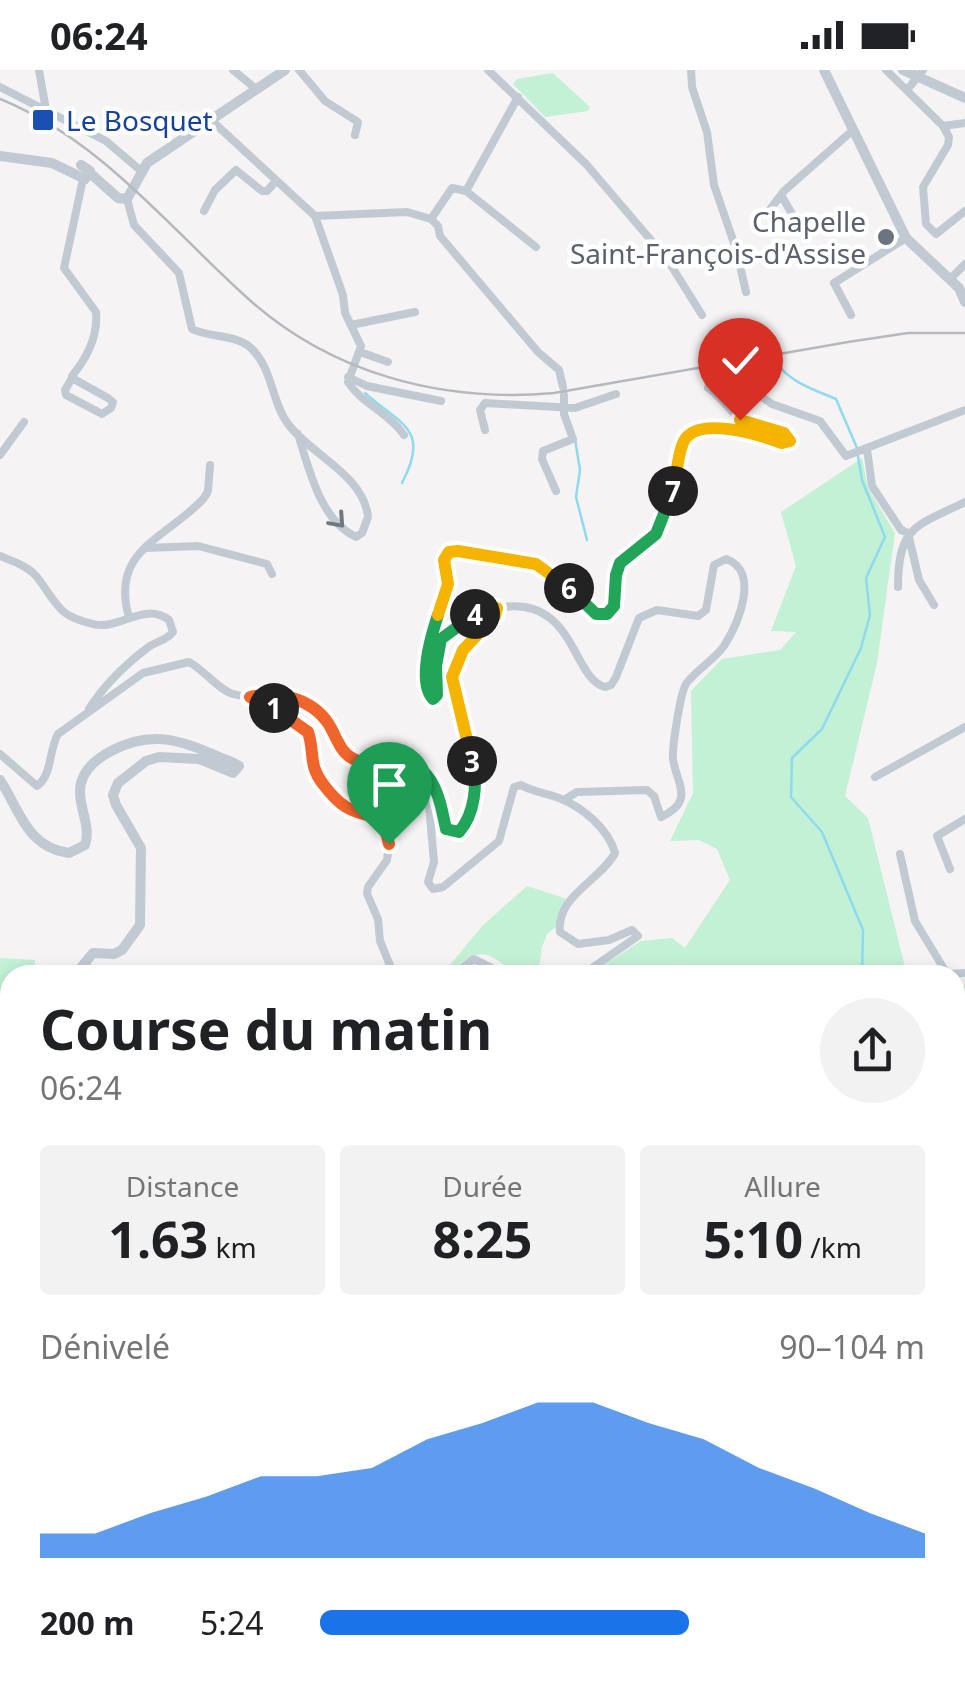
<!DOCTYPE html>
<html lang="fr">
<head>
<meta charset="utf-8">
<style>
  body { margin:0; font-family:"Noto Sans",sans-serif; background:#f2f2f2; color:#202124; height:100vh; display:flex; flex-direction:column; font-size:38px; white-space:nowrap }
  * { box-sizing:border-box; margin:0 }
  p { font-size:32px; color:#757577 }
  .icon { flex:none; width:55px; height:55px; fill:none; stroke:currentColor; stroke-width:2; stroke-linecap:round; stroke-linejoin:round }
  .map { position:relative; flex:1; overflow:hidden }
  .sheet { position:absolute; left:0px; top:895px; width:965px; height:718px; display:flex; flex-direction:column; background:#fff; border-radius:30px 30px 0 0; box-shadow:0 5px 15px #0003 }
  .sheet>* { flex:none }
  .pin { position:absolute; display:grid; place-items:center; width:85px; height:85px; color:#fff; margin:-102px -42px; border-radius:50% 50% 50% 0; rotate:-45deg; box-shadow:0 0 10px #0007 }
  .pin .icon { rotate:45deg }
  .km { position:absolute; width:50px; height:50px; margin:-25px; border-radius:50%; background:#222; color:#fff; font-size:28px; line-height:50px; text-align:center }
  .round { display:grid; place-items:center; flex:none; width:105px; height:105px; border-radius:52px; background:#f2f2f2 }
  .summary { display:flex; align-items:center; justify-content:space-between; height:170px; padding:0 40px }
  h1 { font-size:55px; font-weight:700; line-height:75px }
  .figures { display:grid; grid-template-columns:repeat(3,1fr); gap:15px; height:170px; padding:10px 40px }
  .figures div { display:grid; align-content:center; border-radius:10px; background:#f2f2f2; text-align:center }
  .figures b { font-size:50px; font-weight:700 }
  .figures small { font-size:28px; font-weight:400 }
  .figures p { font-size:28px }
  .chart { height:280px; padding:20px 40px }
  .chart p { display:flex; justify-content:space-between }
  .chart svg { width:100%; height:180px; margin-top:10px; fill:#1a73e8; opacity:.7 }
  ul { padding:0 40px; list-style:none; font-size:32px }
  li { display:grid; grid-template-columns:160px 120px 1fr; align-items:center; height:75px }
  li i { height:25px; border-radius:12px; background:#1a73e8 }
  .status { display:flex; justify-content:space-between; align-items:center; height:70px; padding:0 50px; background:#fff; direction:ltr }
  .status svg { height:28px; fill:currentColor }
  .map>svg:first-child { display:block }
  .green { fill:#c3f1d5 }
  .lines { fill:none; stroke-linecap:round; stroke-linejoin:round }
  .stream { stroke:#90daee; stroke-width:2.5 }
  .minor { stroke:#c1cad2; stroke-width:8 }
  .tertiary { stroke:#c1cad2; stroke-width:10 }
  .rail { stroke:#b5b8bd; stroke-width:2.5 }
  .oneway { stroke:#6e7983 }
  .split-1-casing { stroke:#fff; stroke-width:20 }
  .split-2-casing { stroke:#fff; stroke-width:20 }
  .split-3-casing { stroke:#fff; stroke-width:20 }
  .split-4-casing { stroke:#fff; stroke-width:20 }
  .split-5-casing { stroke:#fff; stroke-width:20 }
  .split-6-casing { stroke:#fff; stroke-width:20 }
  .split-7-casing { stroke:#fff; stroke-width:20 }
  .split-8-casing { stroke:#fff; stroke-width:20 }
  .split-1 { stroke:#f0652b; stroke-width:12 }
  .split-2 { stroke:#f0652b; stroke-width:12 }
  .split-3 { stroke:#22a559; stroke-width:12 }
  .split-4 { stroke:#f5b400; stroke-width:12 }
  .split-5 { stroke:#22a559; stroke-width:12 }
  .split-6 { stroke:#f5b400; stroke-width:12 }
  .split-7 { stroke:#22a559; stroke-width:12 }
  .split-8 { stroke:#f5b400; stroke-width:12 }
  .transit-dot { fill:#1a4fb4; stroke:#fff; stroke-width:4 }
  .worship-dot { fill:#6b7280; stroke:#fff; stroke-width:4 }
  .labels { text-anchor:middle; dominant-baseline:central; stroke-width:9; stroke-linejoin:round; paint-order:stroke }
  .transit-label { font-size:28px; fill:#164399; stroke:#fff; text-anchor:start }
  .worship-label { font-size:28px; fill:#5b616d; stroke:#fff; text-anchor:end }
</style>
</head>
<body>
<div class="status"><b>06:24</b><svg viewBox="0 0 49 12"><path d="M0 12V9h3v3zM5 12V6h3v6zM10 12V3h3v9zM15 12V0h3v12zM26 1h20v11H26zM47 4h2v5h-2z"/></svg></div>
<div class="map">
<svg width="965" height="1612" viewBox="0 0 965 1612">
  <rect width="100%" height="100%" fill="#f5f3f3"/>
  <path class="green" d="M553,3L590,37L588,41L545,47L513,14L517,9Z
    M862,388L868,418L895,463L877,593L845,726L868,748L907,905H588L641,871L672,868L685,878L730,810L717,779L699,770L670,771L693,723L691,621L722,589L780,580L796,562L771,561L796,496L781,442Z
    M527,816L567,829L557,856L547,864L542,877L538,905H515C486,877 476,878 446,905H442L482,856Z
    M0,888L35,890L34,905H10V1000L0,1014Z
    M955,915L965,916V1287L955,1289Z
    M0,1044L10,1063V1511L0,1520Z"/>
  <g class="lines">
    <path class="stream" d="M778,295C792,313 815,320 836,329L857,378
      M365,323C400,355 431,358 402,413
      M575,369L580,400L576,427L587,470
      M858,386L862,410L885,467L866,508L870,545L861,578L822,659L792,688L791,727L822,762L863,860L862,905
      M659,1602L666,1612"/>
    <path class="minor" d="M39,0L46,40
      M233,0L256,19
      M299,0L325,31L358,52L355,65
      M488,0L586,94L667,189L702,245
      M691,0L692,17L707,62L714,115L736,179L746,222
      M886,0L943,56L949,67L948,75L923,117L926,154L936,164L965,141
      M0,17L106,71L140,100
      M907,20L923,0
      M211,50L315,146L407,142L431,149
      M943,56L965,53
      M466,121L536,177
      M781,125L805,166
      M127,129L134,155L179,203L192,259C210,268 236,264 251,278C273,299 271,331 288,354C311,385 364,405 368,447L362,463L356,467C320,450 309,399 298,364
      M771,138L784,121L853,60
      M204,141L215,120L236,100L262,121H267L275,112
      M315,146L343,225L345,243L361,276L348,312C361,333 389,343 404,365
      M431,149L438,156L440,166L538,282L559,300L563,317
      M431,149L452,118L466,121L518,27
      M950,209L965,194
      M851,245L834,213L906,168
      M351,255L415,242
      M360,282L388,292
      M348,307L367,316L441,331
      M72,308L108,328L113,332L111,338L102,344L66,325L65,320L72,308V306C87,288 98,266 96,242L64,198L83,109
      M485,360L480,340L485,333L575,338L616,324
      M867,379L872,416L901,460L908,463L919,510L934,535
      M0,385L24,352
      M556,421L542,389L543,381L573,369L564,344V325
      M145,478L198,476L267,494L272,504
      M0,486C15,492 31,497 40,511C58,536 59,546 93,554C119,561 144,531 169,550L173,562C165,572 155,571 146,579C125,595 103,617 89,639
      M898,517C898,456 916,456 965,432
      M497,538C575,523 571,608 605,617L611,615L616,607L639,548L657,540L698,546L706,540L714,495L726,489C761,501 738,554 724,576C714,590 696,600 686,614C680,624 672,678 673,689C676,713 696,731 661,747L654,726L647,720L577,722L564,730
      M129,547C109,479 168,468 204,428L208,421L210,395
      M254,628L266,633L308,662L311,693L322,712L344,736L375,745L385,754L389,774L387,790L368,817L367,824L378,849L380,871L394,905
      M0,684L37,716C52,706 49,679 58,664L143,603L189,592C204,600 219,620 233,624C265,633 280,616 316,640C333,652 334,679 353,689C368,696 384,688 399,684C435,703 438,721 446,759L459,762C504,710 439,642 456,595C462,575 481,561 495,546L497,538H484L441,569L436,596L437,625L430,628C414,593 439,555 447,521C449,507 441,495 449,482L458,481L536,495L559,509L597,544H607L614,536L616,505L621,493L656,464L672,422L686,367L695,360L715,357L782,373L790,371C780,357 760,360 745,352C731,344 722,327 708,318L710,313L724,308L736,309L772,334L820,351L846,386L965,340
      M875,707L965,657
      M433,713L428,724L434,792L428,812L433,819L443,817L499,771L514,717L521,715C533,722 546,723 559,728C582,737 608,758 615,783C600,811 556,826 560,862L578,874L609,870L632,860L638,866L582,905
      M900,784L915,851L944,899L949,904L965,903
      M950,799L937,766L965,749
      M452,905L474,889L506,905
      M0,1176L10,1174
      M67,1602L72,1612
      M101,1602L106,1612
      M133,1602L138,1612
      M331,1602L336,1612
      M404,1602L409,1612
      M471,1602L484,1612
      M591,1602L592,1612
      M688,1602L701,1612
      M34,1605L37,1612
      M536,1612L542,1602
      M710,1612L711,1610"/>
    <path class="tertiary" d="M824,0L906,168L959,218L965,232
      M903,0L965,28
      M0,86L52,93L85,109L90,101L81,95
      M90,103L118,128L127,129L147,93L285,0
      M0,710C20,740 26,777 69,783L85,775C92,755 76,734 81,713C85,698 99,687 113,680C148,662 175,668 210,683C220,688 230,690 239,696L233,703L199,689L159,687L146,691L118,713L113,725L116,735L141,778L140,855L122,880L114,884L93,883L75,905
      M10,1007L4,1037L10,1053
      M955,1539L965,1529
      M955,1551L965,1542
      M282,1602L286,1612
      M817,1612L821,1602
      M843,1612L857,1602"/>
    <path class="rail" d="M0,29C100,70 165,153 243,224C328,303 440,333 554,323L848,272L908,263H965"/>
  </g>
  <defs><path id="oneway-chevron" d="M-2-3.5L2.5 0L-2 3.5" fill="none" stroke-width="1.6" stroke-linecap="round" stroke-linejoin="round" transform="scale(2.5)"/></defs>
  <use class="oneway" href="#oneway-chevron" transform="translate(338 451) rotate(48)"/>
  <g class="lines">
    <defs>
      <path id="split-1" d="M274,638L308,662C315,682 308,695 323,714C329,722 338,732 346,737C373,752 381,737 389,774"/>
      <path id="split-2" d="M274,638L250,627C278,621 311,628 328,653C337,667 340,684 356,690C367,694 377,690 387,687"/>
      <path id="split-3" d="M387,687L399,684C435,703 438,721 446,759L459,762C475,744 478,713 472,691"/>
      <path id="split-4" d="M472,691L452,607L463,580L495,546L497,538H484L475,544"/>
      <path id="split-5" d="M438,545C431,566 417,612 433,629L437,625L436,596L441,569L475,544"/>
      <path id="split-6" d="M438,545L448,514L444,490L449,482L458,481L536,494L569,518"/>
      <path id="split-7" d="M569,518L596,544H607L614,536L616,505L620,493L656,464L673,421"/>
      <path id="split-8" d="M673,421C677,406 677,387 683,373C695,344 760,365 782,373L790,371L784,363L740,350"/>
    </defs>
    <use href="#split-1" class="split-1-casing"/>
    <use href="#split-2" class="split-2-casing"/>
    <use href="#split-3" class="split-3-casing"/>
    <use href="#split-4" class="split-4-casing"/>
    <use href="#split-5" class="split-5-casing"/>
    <use href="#split-6" class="split-6-casing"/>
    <use href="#split-7" class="split-7-casing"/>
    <use href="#split-8" class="split-8-casing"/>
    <use href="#split-1" class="split-1"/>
    <use href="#split-2" class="split-2"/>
    <use href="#split-3" class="split-3"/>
    <use href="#split-4" class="split-4"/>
    <use href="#split-5" class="split-5"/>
    <use href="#split-6" class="split-6"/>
    <use href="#split-7" class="split-7"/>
    <use href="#split-8" class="split-8"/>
  </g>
  <rect class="transit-dot" x="31" y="38" width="24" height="24" rx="5"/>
  <circle class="worship-dot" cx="886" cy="167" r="10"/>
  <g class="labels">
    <g class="transit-label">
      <text x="66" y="50">Le Bosquet</text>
    </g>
    <g class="worship-label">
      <text x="866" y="151">Chapelle<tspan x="866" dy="32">Saint-François-d'Assise</tspan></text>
    </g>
  </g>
</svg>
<div class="pin" style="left:389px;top:774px;background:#1e9e55"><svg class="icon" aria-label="arrive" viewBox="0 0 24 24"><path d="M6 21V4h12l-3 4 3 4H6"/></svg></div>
<div class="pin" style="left:740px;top:350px;background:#d93025"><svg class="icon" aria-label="check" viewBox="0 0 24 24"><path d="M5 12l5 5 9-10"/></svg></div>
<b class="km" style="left:274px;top:638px">1</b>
<b class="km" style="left:472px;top:691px">3</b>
<b class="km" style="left:475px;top:544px">4</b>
<b class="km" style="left:569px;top:518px">6</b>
<b class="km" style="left:673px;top:421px">7</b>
<section class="sheet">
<div class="summary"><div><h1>Course du matin</h1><p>06:24</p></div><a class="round"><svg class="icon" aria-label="share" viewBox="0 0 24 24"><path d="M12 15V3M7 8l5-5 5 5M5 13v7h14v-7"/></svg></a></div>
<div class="figures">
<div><p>Distance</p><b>1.63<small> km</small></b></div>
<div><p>Durée</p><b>8:25</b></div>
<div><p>Allure</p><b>5:10<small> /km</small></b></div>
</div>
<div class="chart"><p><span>Dénivelé</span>90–104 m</p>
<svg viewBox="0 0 160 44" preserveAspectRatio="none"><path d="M0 44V38L10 38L20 33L30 29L40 24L50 24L60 22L70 15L80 11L90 6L100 6L110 11L120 15L130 22L140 27L150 33L160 38V44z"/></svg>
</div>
<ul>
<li><b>200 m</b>5:24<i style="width:61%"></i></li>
</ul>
</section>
</div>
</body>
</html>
